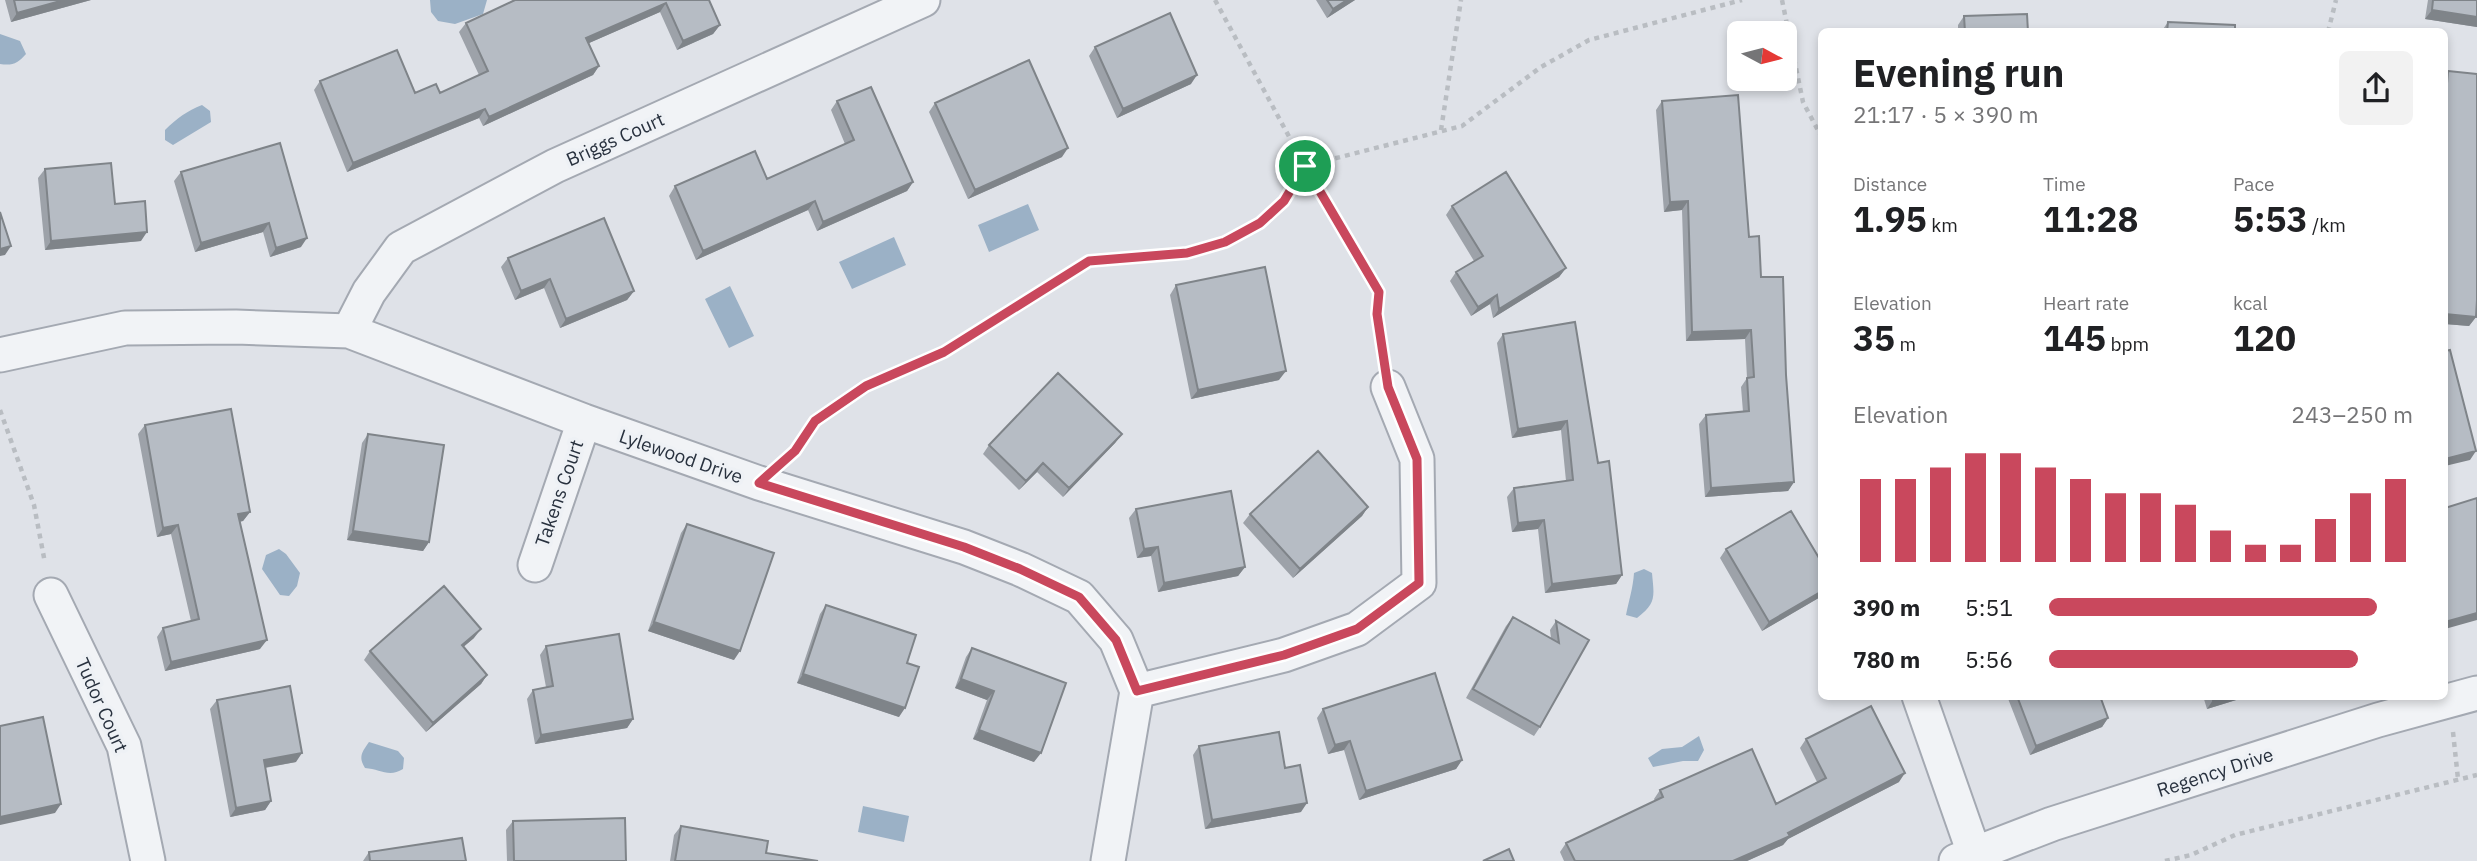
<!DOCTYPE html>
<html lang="en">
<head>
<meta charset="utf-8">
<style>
  body { margin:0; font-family:"IBM Plex Sans",sans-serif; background:#f2f2f2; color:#202124; height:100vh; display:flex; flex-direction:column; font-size:26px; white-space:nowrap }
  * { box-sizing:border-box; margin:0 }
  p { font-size:23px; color:#757577 }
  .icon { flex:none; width:38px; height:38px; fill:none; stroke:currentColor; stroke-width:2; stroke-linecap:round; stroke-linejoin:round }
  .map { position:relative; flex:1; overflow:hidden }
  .side { position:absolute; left:1818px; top:28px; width:630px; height:672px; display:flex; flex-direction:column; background:#fff; border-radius:10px; box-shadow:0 4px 10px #0003 }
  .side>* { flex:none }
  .needle { width:46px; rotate:97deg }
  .controls { position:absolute; left:1727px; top:21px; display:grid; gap:14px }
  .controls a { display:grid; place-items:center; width:70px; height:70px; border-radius:10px; background:#fff; box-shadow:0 4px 10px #0003; font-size:35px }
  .pin { position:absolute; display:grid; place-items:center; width:60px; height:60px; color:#fff; margin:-30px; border:4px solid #fff; border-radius:50%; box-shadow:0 2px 7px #0007 }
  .round { display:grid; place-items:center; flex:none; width:74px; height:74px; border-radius:10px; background:#f2f2f2 }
  .headline { display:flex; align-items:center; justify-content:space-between; height:119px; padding:0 35px }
  h1 { font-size:38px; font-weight:700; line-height:52px }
  .metrics { display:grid; grid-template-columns:repeat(3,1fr); gap:10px; height:119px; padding:7px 35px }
  .metrics div { display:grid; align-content:center }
  .metrics b { font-size:35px; font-weight:700 }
  .metrics small { font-size:19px; font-weight:400 }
  .metrics p { font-size:19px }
  .chart { height:196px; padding:14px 35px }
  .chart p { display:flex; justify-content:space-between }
  .chart svg { width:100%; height:126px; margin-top:7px; stroke:#c9485d; stroke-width:6 }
  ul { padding:0 35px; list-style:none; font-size:23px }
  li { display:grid; grid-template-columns:112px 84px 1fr; align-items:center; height:52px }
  li i { height:18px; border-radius:9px; background:#c9485d }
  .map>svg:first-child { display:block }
  .water { fill:#9bb1c6 }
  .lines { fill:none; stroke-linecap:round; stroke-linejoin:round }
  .minor-casing { stroke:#a4a9b2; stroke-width:37 }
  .path { stroke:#b9bdc2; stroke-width:4.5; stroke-dasharray:5 5; stroke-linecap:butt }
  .minor { stroke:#f1f3f6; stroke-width:33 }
  .wall { fill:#9da2a9 }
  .shaded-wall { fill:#7f8489 }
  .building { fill:#b6bcc4; stroke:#7f8489; stroke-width:2 }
  .route-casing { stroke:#fff; stroke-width:14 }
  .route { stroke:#c9485d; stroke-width:9 }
  .labels { text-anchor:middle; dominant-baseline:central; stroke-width:7; stroke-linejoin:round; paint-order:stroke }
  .street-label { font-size:19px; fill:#28313e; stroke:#eef1f5 }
</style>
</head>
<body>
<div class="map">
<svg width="2477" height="861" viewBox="0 0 2477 861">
  <rect width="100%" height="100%" fill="#dfe2e8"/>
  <path class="water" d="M430,0H487L483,14L455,24L438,21L431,12Z
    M0,34L20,41L26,54C18,63 13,66 0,64Z
    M202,105L210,111L211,122L173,145L165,140V130C177,118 187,111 202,105Z
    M1028,204L1039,230L989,252L978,225Z
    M894,237L906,265L852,289L839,262Z
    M730,286L754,336L729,348L705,299Z
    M279,549L286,554L300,573L297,586L289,596L280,595L262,569L266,555Z
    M1644,569L1652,573C1654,596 1657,603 1637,618L1626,615C1629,600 1633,588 1634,573Z
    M1699,736L1704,750L1698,761H1683L1653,767L1648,758L1662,749L1682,747Z
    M369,742L398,751L404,758L403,769C389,778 380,769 365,768C358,757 362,752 369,742Z
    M863,806L909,816L904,842L858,832Z"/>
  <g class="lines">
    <defs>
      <path id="minor" d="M349,331L369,292L401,248L555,166L923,0
        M0,355L125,328L236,327L349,331L584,421L759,483L964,547L1020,569L1079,597L1116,640L1137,691L1108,861
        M535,565L584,421
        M51,595L124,746L148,861
        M1137,691L1284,655L1357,629L1419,583L1417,459L1388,387
        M1919,696L1974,853
        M1956,861L2052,824L2378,720L2477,693"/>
    </defs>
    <use href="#minor" class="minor-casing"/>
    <path class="path" d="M1215,0L1305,166L1462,126L1541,67L1589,40L1742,0
      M1782,0L1803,102L1822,138
      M2328,32L2336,0
      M1441,130L1461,0
      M0,410L34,505L45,563
      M786,459L795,451L815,421L866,386L944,352L1089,261L1187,253L1225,242L1260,223L1285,201L1305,166L1367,269L1379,292L1377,314L1383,355
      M2453,732L2458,779
      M2165,861L2191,855L2235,835L2477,775"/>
    <use href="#minor" class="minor"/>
  </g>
  <path class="wall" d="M5,0H91L11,22Z
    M515,0H709L720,25L713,34L677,50L660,12L589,43L599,66L593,75L483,126L479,118L347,172L314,90L320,81L415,93H440L479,75L459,32L466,23Z
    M1316,0H1355L1327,18Z
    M2428,0H2477V27L2425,19Z
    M1964,16L2028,32H1958V25Z
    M2168,22L2235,32H2161Z
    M1095,47L1191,84L1117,118L1089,56Z
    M2448,71L2476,317L2469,326L2445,324V76Z
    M837,101L913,182L907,191L817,231L808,210L696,260L669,196L675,186L767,179L845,144L831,110Z
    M1662,101L1749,237L1761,277L1786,375L1794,482L1788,491L1705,497L1699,424L1706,415L1743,412L1741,387L1747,378L1745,339L1686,341L1682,210L1664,212L1656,110Z
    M935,103L1062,157L968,199L929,112Z
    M280,143L301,247L270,257L263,232L195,252L174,181L181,172Z
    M45,169L115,204L141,241L45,250L38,178Z
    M1452,206L1566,268L1559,277L1493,318L1490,304L1471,316L1450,281L1456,272L1474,261L1446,215Z
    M508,258L634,291L627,300L560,328L544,288L515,300L501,267Z
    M1176,285L1279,380L1191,399L1170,295Z
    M1503,334L1598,463L1622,575L1616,584L1545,593L1538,529L1512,532L1507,497L1514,488L1566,481L1561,430L1512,438L1497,343Z
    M145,425L250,512L243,521L239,522L260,649L165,671L157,637L163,628L191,621L171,534L157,537L138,434Z
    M368,434L429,542L423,551L347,540L362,443Z
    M1122,434L1115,443L1063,497L1037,472L1019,490L983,454L989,445Z
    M1368,507L1362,516L1293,578L1243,523L1250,514Z
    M1136,509L1245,567L1238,576L1158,592L1151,556L1137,558L1129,518Z
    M687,524L734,660L648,631L681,533Z
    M1726,549L1822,563V596L1762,631L1720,558Z
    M826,605L907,663L899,717L797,683L820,614Z
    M1513,617L1551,638L1550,630L1556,621L1589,640L1540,727L1534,736L1466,698L1506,626Z
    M474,638L463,647L487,675L481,684L426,732L364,660L370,651Z
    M546,646L633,719L627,728L535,744L527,699L533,690L546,687L540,655Z
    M972,648L1034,762L973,739L987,700L955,688L966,657Z
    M2007,696H2100L2108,718L2102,727L2030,755Z
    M2203,696H2249L2207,709Z
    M217,700L296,762L265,768L271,801L265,810L230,817L210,709Z
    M1323,709L1462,760L1456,769L1359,800L1344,750L1328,754L1317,718Z
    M1806,739L1899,782L1788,839L1783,845L1747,861H1564L1560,852L1566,843L1655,801L1654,799L1660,790L1776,804L1817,782L1800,748Z
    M1199,746L1285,768L1301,812L1205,829L1193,755Z
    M513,821L626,861H507L506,830Z
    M681,826L766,853L818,861H670L674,835Z
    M369,852L466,861H363Z"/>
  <path class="shaded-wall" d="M64,0H91L11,22L17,13Z
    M1347,0H1355L1327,18L1333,9Z
    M666,3L660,12L580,47L586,38Z
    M2432,10L2477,17V27L2425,19Z
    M720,25L713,34L677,50L683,41Z
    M599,66L593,75L483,126L489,117Z
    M1197,75L1191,84L1117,118L1123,109Z
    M485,109L479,118L347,172L353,163Z
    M1068,148L1062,157L968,199L975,190Z
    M913,182L907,191L817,231L823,222Z
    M815,201L808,210L696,260L703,251Z
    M1688,201L1682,210L1664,212L1670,202Z
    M269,223L263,232L195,252L201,243Z
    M147,232L141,241L45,250L51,241Z
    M307,238L301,247L270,257L276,248Z
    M11,246L5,255L0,256V249Z
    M1566,268L1559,277L1493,318L1499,309Z
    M550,279L544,288L515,300L521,291Z
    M634,291L627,300L560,328L566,319Z
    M1497,295L1490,304L1471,316L1478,307Z
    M2445,314L2476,317L2469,326L2445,324Z
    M1751,330L1745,339L1686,341L1692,332Z
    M1286,371L1279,380L1191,399L1198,390Z
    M1567,421L1561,430L1512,438L1518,429Z
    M1122,434L1115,443L1063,497L1069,488Z
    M2476,451L2470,460L2445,466V459Z
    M1043,463L1037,472L1019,490L1026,481Z
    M1794,482L1788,491L1705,497L1711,488Z
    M1368,507L1362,516L1293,578L1300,569Z
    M250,512L243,521L231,523L238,514Z
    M1544,520L1538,529L1512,532L1518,523Z
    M178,525L171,534L157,537L163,528Z
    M353,531L429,542L423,551L347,540Z
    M1158,547L1151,556L1137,558L1144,549Z
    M1245,567L1238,576L1158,592L1164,583Z
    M1622,575L1616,584L1545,593L1552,584Z
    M1822,591V596L1762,631L1769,622Z
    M2477,613V620L2445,629V622Z
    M654,622L740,651L734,660L648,631Z
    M481,629L474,638L455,654L462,645Z
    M267,640L260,649L165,671L171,662Z
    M803,674L905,708L899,717L797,683Z
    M487,675L481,684L426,732L433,723Z
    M961,679L994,691L987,700L955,688Z
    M2225,696H2249L2207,709L2213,700Z
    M2108,718L2102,727L2030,755L2036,746Z
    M633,719L627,728L535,744L541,735Z
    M979,730L1041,753L1034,762L973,739Z
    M1350,741L1344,750L1328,754L1335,745Z
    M302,753L296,762L257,769L264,760Z
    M1462,760L1456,769L1359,800L1366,791Z
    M1905,773L1899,782L1788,839L1783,845L1747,861H1733Z
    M271,801L265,810L230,817L236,808Z
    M1307,803L1301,812L1205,829L1212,820Z
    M61,804L55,813L0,825V817Z"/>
  <path class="building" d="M14,0H64L17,13Z
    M515,0H709L720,25L683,41L666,3L586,38L599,66L489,117L485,109L353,163L320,81L397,50L415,93L436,84L440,93L488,71L466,23Z
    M1327,0H1347L1333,9Z
    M2433,0H2477V17L2432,10Z
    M1170,13L1197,75L1123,109L1095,47Z
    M2027,14L2028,32H1965L1964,16Z
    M2168,22L2235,25V32H2167Z
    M1029,60L1068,148L975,190L935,103Z
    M2448,71L2477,74V300L2476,317L2445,314V108Z
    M871,87L913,182L823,222L815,201L703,251L675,186L755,151L767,179L854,140L837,101Z
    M1738,95L1749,237L1759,236L1761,277H1783L1786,375L1794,482L1711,488L1706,415L1749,411L1747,378L1754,377L1751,330L1692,332L1688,201L1670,202L1662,101Z
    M280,143L307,238L276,248L269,223L201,243L181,172Z
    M111,163L115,204L145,201L147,232L51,241L45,169Z
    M1506,172L1566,268L1499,309L1497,295L1478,307L1456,272L1483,256L1452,206Z
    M0,212L11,246L0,249Z
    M604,218L634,291L566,319L550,279L521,291L508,258Z
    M1265,267L1286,371L1198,390L1176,285Z
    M1575,322L1598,463L1609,461L1622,575L1552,584L1544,520L1518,523L1514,488L1573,480L1567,421L1518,429L1503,334Z
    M2450,350L2476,451L2445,459V351Z
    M1058,373L1122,434L1069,488L1043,463L1026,481L989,445Z
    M231,409L250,512L238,514L267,640L171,662L163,628L199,619L178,525L163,528L145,425Z
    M368,434L444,445L429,542L353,531Z
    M1318,451L1368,507L1300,569L1250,514Z
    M1231,491L1245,567L1164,583L1158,547L1144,549L1136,509Z
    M2477,498V613L2445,622V508Z
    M1791,511L1822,563V591L1769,622L1726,549Z
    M687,524L774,553L740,651L654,622Z
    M444,586L481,629L462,645L487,675L433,723L370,651Z
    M826,605L916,635L907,663L919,667L905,708L803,674Z
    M1513,617L1559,643L1556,621L1589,640L1540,727L1473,689Z
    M619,634L633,719L541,735L533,690L553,686L546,646Z
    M972,648L1066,683L1041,753L979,730L994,691L961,679Z
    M1435,673L1462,760L1366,791L1350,741L1335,745L1323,709Z
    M290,686L302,753L264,760L271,801L236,808L217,700Z
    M2017,696H2100L2108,718L2036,746Z
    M2212,696H2225L2213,700Z
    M1871,706L1905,773L1788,833L1790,836L1733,861H1575L1566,843L1663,797L1660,790L1752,749L1776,804L1826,778L1806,739Z
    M43,717L61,804L0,817V726Z
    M1279,732L1285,768L1300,765L1307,803L1212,820L1199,746Z
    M625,818L626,861H514L513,821Z
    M681,826L768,841L766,853L818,861H675Z
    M462,838L466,861H370L369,852Z
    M1509,849L1514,861H1483Z"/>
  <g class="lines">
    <defs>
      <path id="route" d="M1305,166L1379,292L1377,314L1388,387L1417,459L1419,583L1357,629L1284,655L1137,691L1116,640L1079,597L1020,569L964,547L759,483L795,451L815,421L866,386L944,352L1089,261L1187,253L1225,242L1260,223L1284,201Z"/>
    </defs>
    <use href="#route" class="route-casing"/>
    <use href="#route" class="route"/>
  </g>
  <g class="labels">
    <g class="street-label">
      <text transform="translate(615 139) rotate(-24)">Briggs Court</text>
      <text transform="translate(681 456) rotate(19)">Lylewood Drive</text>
      <text transform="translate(559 493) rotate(-71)">Takens Court</text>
      <text transform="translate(102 705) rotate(66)">Tudor Court</text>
      <text transform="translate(2215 772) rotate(-18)">Regency Drive</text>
    </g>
  </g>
</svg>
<div class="controls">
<a><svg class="needle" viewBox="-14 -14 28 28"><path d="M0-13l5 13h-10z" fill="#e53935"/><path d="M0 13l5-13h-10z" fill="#757577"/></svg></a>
</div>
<div class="pin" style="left:1305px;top:166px;background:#1e9e55"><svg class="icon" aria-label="arrive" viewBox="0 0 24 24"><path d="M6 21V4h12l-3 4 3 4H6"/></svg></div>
<section class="side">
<div class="headline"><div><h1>Evening run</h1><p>21:17 · 5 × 390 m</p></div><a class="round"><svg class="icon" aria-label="share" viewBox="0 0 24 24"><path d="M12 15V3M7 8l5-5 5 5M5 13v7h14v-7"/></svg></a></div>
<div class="metrics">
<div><p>Distance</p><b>1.95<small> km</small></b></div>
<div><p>Time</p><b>11:28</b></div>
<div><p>Pace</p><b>5:53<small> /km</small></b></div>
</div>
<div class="metrics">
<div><p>Elevation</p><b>35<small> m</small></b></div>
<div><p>Heart rate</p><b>145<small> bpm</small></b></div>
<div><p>kcal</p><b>120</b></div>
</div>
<div class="chart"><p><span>Elevation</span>243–250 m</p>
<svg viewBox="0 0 160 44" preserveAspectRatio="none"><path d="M5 44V15M15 44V15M25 44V11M35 44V6M45 44V6M55 44V11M65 44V15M75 44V20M85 44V20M95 44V24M105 44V33M115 44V38M125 44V38M135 44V29M145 44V20M155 44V15"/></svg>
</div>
<ul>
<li><b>390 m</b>5:51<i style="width:90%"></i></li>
<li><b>780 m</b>5:56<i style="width:85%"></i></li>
</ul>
</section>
</div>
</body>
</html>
